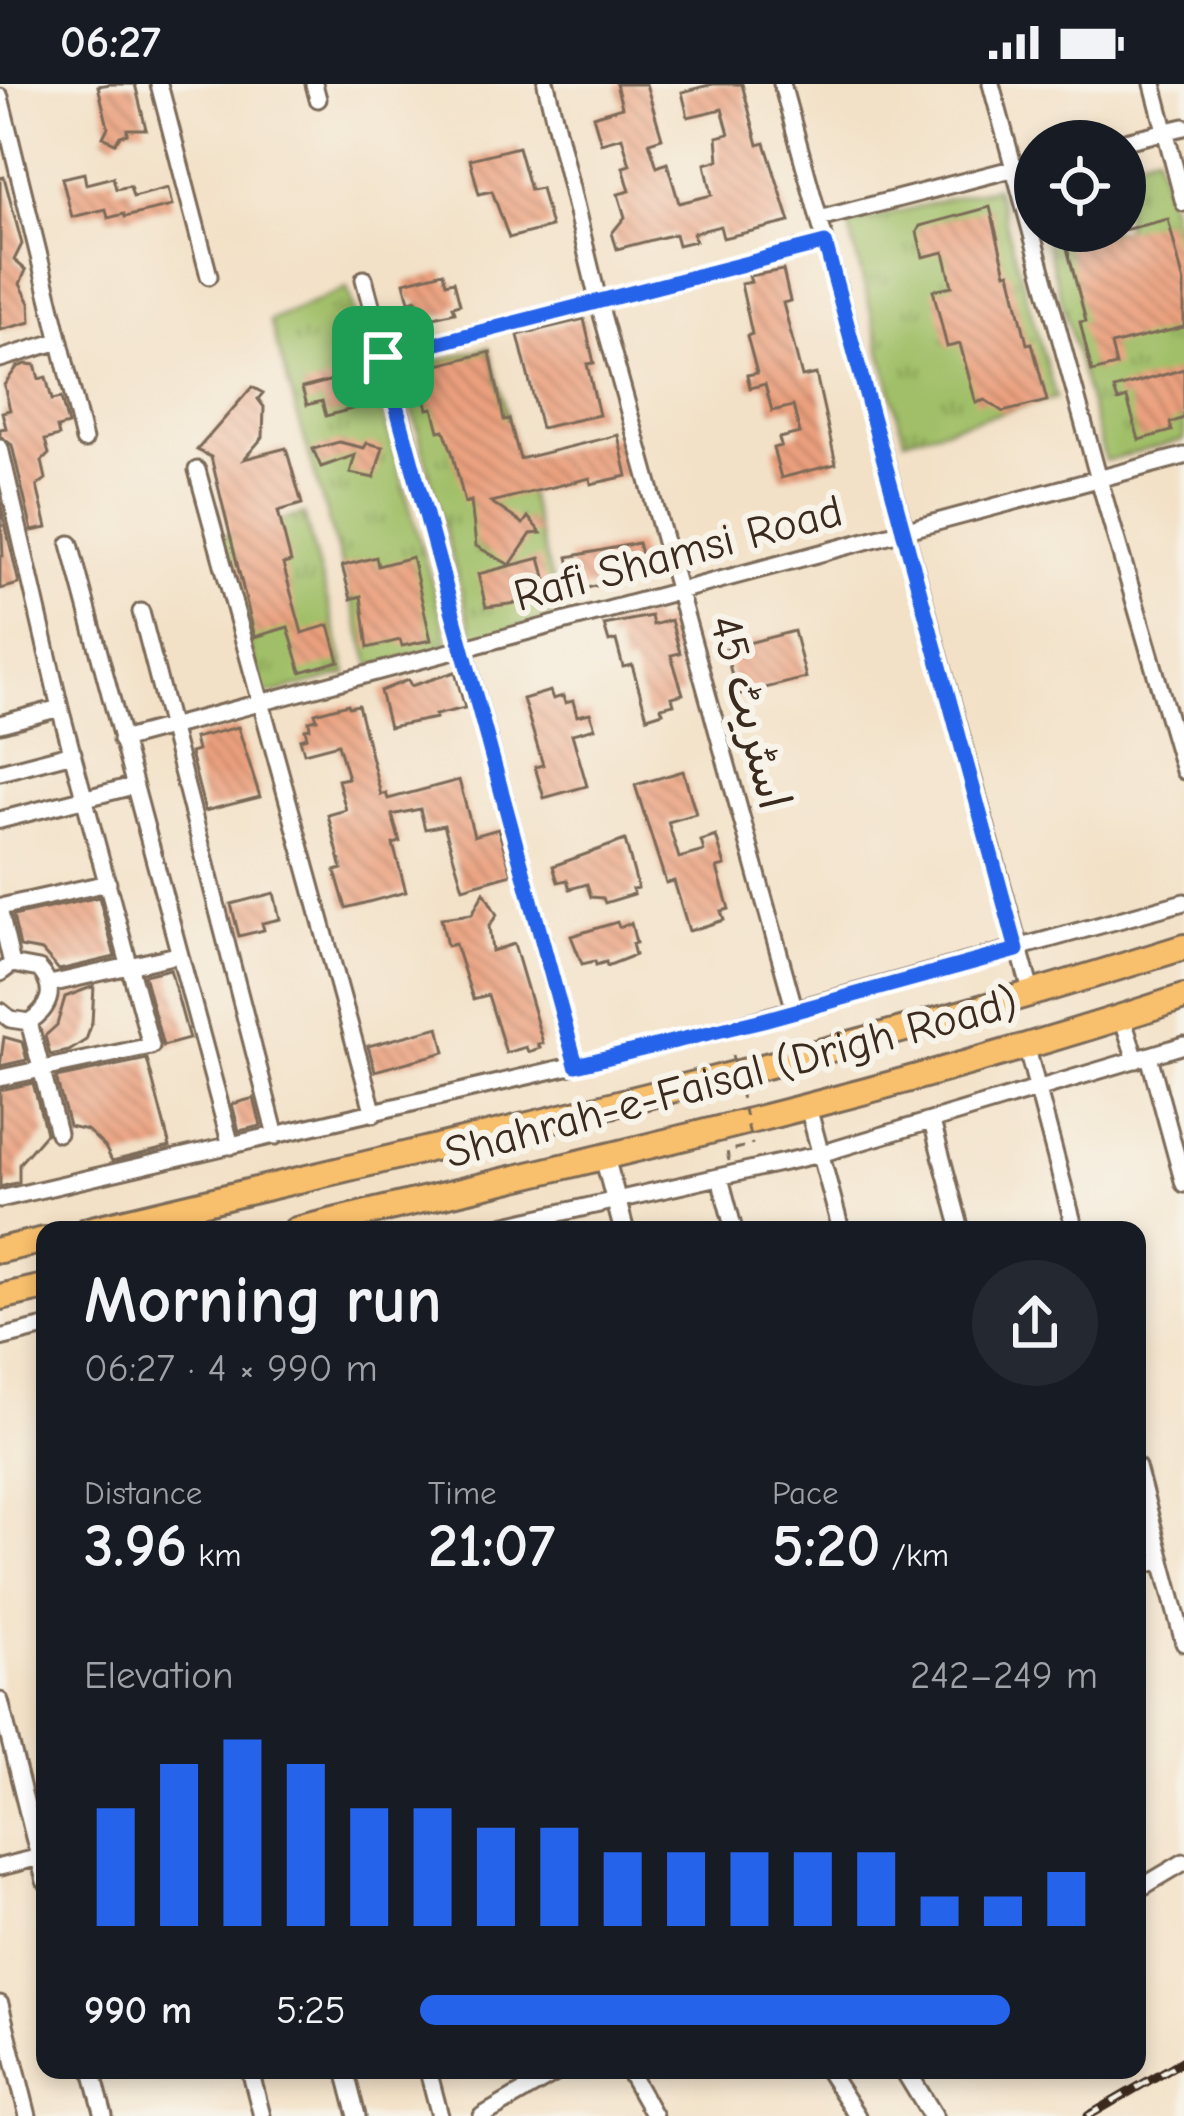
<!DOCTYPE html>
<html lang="en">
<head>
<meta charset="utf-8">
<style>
  body { margin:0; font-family:"Comic Neue","Playpen Sans Arabic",sans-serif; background:#242831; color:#f1f3f6; height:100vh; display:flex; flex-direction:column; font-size:45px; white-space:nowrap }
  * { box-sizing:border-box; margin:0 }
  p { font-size:39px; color:#9ea1a6 }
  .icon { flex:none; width:66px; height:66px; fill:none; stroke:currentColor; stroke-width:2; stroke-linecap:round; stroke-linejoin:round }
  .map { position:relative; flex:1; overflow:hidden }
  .sheet { position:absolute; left:36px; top:1137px; width:1110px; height:858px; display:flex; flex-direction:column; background:#171b24; border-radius:24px; box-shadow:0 6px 18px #0003 }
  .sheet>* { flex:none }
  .tools { position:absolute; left:1014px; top:36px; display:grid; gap:24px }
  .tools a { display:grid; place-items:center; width:132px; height:132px; border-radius:50%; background:#171b24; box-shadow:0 6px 18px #0003; font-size:60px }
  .pin { position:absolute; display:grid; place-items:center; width:102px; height:102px; color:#fff; margin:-51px; border-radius:24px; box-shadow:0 6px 18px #0006 }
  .round { display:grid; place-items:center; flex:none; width:126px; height:126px; border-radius:63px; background:#242831 }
  .summary { display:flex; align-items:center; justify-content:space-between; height:204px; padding:0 48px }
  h1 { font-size:66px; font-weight:800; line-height:90px }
  .stats { display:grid; grid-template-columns:repeat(3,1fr); gap:18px; height:204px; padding:12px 48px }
  .stats div { display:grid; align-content:center }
  .stats b { font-size:60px; font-weight:800 }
  .stats small { font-size:33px; font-weight:400 }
  .stats p { font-size:33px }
  .chart { height:336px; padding:24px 48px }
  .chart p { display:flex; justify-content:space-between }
  .chart svg { width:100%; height:216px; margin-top:12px; stroke:#2563eb; stroke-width:6 }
  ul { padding:0 48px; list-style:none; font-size:39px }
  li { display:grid; grid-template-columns:192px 144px 1fr; align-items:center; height:90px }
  li i { height:30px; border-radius:15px; background:#2563eb }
  .status { display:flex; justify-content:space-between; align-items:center; height:84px; padding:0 60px; background:#171b24; direction:ltr }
  .status svg { height:33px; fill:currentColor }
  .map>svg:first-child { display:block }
  .grass { fill:url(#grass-tufts); stroke:#6e7442; stroke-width:3 }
  .building { fill:url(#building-back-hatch) }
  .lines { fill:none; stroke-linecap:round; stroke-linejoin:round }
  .minor-casing { stroke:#7b6a59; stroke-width:21 }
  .tertiary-casing { stroke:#7b6a59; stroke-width:24 }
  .trunk-casing { stroke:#7b6a59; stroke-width:30 }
  .path { stroke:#7b6a59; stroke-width:3; stroke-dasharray:9 9; stroke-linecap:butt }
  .minor { stroke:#fff; stroke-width:15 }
  .tertiary { stroke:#fff; stroke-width:18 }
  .trunk { stroke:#f8bf6c; stroke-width:24 }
  .rail-casing { stroke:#3b2a1e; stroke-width:9 }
  .rail { stroke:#f7f3e8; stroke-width:4.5; stroke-dasharray:14; stroke-linecap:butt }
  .path-bridge { stroke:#7b6a59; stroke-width:3; stroke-dasharray:9 9; stroke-linecap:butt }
  .route-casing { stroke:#fff; stroke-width:24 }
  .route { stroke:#2563eb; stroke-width:15 }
  .labels { text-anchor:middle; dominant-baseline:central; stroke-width:12; stroke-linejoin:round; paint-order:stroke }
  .street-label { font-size:45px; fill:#3b2a1e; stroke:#f7f3e8 }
</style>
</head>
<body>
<div class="status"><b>06:27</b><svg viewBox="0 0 49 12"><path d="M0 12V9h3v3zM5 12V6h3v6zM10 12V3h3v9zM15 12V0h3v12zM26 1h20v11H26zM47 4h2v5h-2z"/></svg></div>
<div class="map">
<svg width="1184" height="2032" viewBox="0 0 1184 2032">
  <defs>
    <pattern id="grass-tufts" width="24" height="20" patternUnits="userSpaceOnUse" patternTransform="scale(3)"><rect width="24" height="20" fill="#a0bf67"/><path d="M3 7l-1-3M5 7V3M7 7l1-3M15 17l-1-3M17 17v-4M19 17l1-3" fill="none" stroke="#849b54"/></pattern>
    <pattern id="building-back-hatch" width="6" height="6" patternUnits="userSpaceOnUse" patternTransform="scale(3)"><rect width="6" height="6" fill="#eba07e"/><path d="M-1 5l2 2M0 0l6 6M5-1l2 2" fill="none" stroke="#c08367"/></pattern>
  </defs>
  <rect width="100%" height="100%" fill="#f7f3e8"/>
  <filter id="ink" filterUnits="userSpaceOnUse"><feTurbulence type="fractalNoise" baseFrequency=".00833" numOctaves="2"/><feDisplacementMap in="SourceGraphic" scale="24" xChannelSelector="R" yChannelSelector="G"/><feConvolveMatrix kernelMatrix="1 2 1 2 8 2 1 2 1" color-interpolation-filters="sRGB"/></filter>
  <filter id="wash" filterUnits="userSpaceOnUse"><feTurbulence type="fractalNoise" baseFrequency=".004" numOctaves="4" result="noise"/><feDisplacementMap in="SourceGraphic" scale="48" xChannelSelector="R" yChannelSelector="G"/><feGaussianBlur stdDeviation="2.7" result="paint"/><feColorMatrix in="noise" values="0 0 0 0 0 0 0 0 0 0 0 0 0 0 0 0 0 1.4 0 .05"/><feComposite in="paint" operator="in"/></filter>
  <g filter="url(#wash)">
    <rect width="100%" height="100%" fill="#f3e1c7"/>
    <path class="grass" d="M1156,69L1184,173V356L1105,377L1043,147H1125V78Z
      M995,103L1056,314L904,355L849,143L854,139Z
      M347,204L448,556L444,563L371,583L270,237Z
      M489,263L561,531L474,555L402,287Z
      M304,430L347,590L263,612L220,453Z"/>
    <g id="blocks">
      <path class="building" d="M110,0H135L146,45H127V50L120,52L115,59L103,53L108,43L98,2Z
        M616,0H646L662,54L649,58L657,83L667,79L679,119L712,111L705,80L719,76L717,53L729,50L722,25L688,33L682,8L713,0H742L758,61L765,59L790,138L723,154L720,142L693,149L695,157L678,161L675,150L617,165L612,149L625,133L618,110L630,107L623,83L630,81L622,53L601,59L593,32L622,23Z
        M518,63L530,106L541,104L551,143L509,154L492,107L479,110L470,75Z
        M84,89L86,100L113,93L116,105L130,102L133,113L168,104L172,122L125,133L124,130L108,134L106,125L72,133L62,94Z
        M4,93L22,160L14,176L26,186L20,200L30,219L31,238L0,246V94Z
        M990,123L1006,189L1010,188L1027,260L1032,259L1047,317L1003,328L985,316L976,319L960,260L947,263L933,206L952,202L944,168L923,173L917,148L920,142Z
        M1168,135L1184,199V243L1111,261L1116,282L1092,288L1080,238L1086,237L1066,160Z
        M783,186L790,217L783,219L802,293L816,290L836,380L781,394L773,364L781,362L779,354L800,349L793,322L772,327L765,300L750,304L747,291L757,289L747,252L752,250L741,200L751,198L749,192Z
        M443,188L446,199L454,197L460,220L453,222L455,228L422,236L416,215L409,217L404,198Z
        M584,235L594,279L587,280L599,331L541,344L518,251Z
        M490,268L504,336L509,335L520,375L618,351L627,392L591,400L590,394L491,418L523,440L528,433L541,449L531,450L510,481L476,462L471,417L465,419L452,368L444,346L439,347L433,324L428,325L418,286Z
        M26,280L35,281L39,295L46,293L52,316L61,314L68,341L57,344L59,352L45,356L49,370L42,377L46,395L37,402L47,444L32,447L12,361L0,352V345L6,344L2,328L10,326L4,301L17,283Z
        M360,280L367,306L378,303L382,317L326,332L322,317L307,321L302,304L344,293L342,285Z
        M1184,285V334L1170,339L1172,347L1139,356L1127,314L1118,317L1114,305Z
        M252,303L263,309L258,315L264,323L263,353L244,375L286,364L302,420L278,427L291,478L283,480L302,549L329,541L339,577L301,588L288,543L255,553L211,373L197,366Z
        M339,358L364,364L367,359L383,363L374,394L350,389L355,371L321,383L313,365Z
        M0,417L19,500L0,505V472H3Z
        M638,459L646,489L576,507L568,473Z
        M376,473L378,482L412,473L431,556L402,562L400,556L368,564L361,512L351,515L342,482Z
        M540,474L549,507L524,514L525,518L486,523L478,490Z
        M651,532L653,541L671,536L680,569L671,571L683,610L672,613L674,620L661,623L663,628L647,633L632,581L623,583L616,556L609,558L604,541Z
        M794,547L806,594L737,611L725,565Z
        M455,588L465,624L435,631L436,634L389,643L380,607L408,596L411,602Z
        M550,607L553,615L563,612L565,619L573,617L577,632L590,629L595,644L572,650L587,702L544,714L535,683L543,681L523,615Z
        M348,620L349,623L358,621L381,711L386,709L388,715L459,696L474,752L498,745L512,790L463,804L444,741L425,745L420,725L392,731L400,758L393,760L406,808L346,824L335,787L342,785L328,731L346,726L338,696L348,694L338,660L304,669L300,655L307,653L305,645L310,644L309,637L317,635L315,629Z
        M238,643L260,713L205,727L190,669L197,667L194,654Z
        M683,687L696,730L668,738L679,774L704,767L701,757L716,752L725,782L717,784L729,825L721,827L724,836L689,847L674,797L666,799L635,701Z
        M625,756L638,804L632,805L634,810L605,819L603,814L591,813L587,800L570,805L567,796L558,798L553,782Z
        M484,808L497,831L489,842L492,867L514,860L543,959L538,960L540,964L528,968L526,963L506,969L488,911L473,915L455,860L447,862L441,834L472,830Z
        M274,809L280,835L262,839L264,846L239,852L231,820Z
        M99,813L115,873L59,886L42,867L20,863L13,832Z
        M617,838L619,843L631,839L636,859L632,860L635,871L607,882L606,878L596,881L595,877L582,880L571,852Z
        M170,885L189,955L163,962L144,891Z
        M94,902L92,939L86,956L69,967L50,971L45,952L57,941L65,913Z
        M439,943L445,968L375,987L368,962Z
        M4,953L22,958L27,976L0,982Z
        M147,975L170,1063L112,1077L105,1063L87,1046L69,1042L56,994Z
        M33,999L46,1049L19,1080V1098L0,1103V1006Z
        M254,1014L261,1042L239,1047L232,1020Z"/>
    </g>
  </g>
  <g filter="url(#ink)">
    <use href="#blocks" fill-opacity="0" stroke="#7b6a59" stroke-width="3"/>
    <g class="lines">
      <defs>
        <path id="minor" d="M159,0L209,192
          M314,0L318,15
          M546,0L598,216L795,927
          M782,0L1032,911
          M991,0L1098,392L1184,687
          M1153,0L1184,119
          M0,13L84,356
          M1125,57L1184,43
          M819,135L1035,79
          M364,195L576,981
          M383,273L825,159
          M0,275L59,257
          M0,364L60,624L151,962L0,994
          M197,386L374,1030
          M70,460L231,1062
          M141,528L276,1052
          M0,640L60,624
          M121,656L1184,372
          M0,688L73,669
          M0,736L133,702
          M0,823L108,799
          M0,829L12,880
          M0,889L12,880L39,885C57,905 50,924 29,938L10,935L0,927
          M50,900L177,871
          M1122,933L1136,976
          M29,938L58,1049
          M1026,961L1075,1146
          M1149,972L1184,1100
          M808,1023L841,1146
          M932,1038L961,1146
          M720,1094L734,1146
          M0,1115L691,954L1184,818
          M484,1146L820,1070L1184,961
          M0,1254L45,1243
          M1137,1383L1184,1559
          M1137,1483L1162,1476
          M0,1617L45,1797
          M0,1783L44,1772
          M1137,1806L1184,1778
          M0,1920L28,2032
          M92,1986L104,2032
          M250,1986L262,2032
          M345,1986L357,2032
          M428,1986L440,2032
          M628,1986L654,2032
          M827,1986L857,2032
          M482,2032L561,1986"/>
        <path id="tertiary" d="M605,1075L624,1146
          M905,1986L933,2032"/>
        <path id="trunk" d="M88,1146C455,1058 824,977 1184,863
          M296,1146C594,1075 893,1009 1184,913
          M0,1166L45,1156
          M0,1213L45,1203"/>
      </defs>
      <use href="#minor" class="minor-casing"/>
      <use href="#tertiary" class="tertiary-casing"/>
      <use href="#trunk" class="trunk-casing"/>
      <path class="path" d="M729,1077L727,1067L752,1061"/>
      <use href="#minor" class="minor"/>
      <use href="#tertiary" class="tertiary"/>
      <use href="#trunk" class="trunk"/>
      <defs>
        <path id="rail" d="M1088,2032L1184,1976"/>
      </defs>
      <use href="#rail" class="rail-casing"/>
      <use href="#rail" class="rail"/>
      <path class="path-bridge" d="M732,971L752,1061"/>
    </g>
  </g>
  <g class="lines" filter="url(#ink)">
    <defs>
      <path id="route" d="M825,159L1017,866L763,936L576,981L383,273Z"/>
    </defs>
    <use href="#route" class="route-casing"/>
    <use href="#route" class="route"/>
  </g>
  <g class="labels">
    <g class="street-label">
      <text transform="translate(678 469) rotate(-15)">Rafi Shamsi Road</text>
      <text transform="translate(750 628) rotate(75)">اسٹریٹ 45</text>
      <text transform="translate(731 993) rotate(-15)">Shahrah-e-Faisal (Drigh Road)</text>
    </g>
  </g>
</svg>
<div class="tools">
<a><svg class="icon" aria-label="locate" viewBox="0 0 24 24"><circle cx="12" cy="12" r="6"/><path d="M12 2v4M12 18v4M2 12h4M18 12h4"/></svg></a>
</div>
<div class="pin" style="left:383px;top:273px;background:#1e9e55"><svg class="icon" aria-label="arrive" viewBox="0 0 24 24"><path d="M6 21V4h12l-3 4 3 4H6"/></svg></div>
<section class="sheet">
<div class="summary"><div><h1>Morning run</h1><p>06:27 · 4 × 990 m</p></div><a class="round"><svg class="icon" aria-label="share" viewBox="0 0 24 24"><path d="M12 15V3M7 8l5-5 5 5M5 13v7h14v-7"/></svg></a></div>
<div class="stats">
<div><p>Distance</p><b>3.96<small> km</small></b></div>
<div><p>Time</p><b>21:07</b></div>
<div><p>Pace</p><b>5:20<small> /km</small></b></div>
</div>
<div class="chart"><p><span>Elevation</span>242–249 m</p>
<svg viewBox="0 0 160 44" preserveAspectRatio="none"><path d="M5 44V20M15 44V11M25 44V6M35 44V11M45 44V20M55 44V20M65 44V24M75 44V24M85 44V29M95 44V29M105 44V29M115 44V29M125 44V29M135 44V38M145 44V38M155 44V33"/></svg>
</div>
<ul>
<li><b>990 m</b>5:25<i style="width:87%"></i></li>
</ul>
</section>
</div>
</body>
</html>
